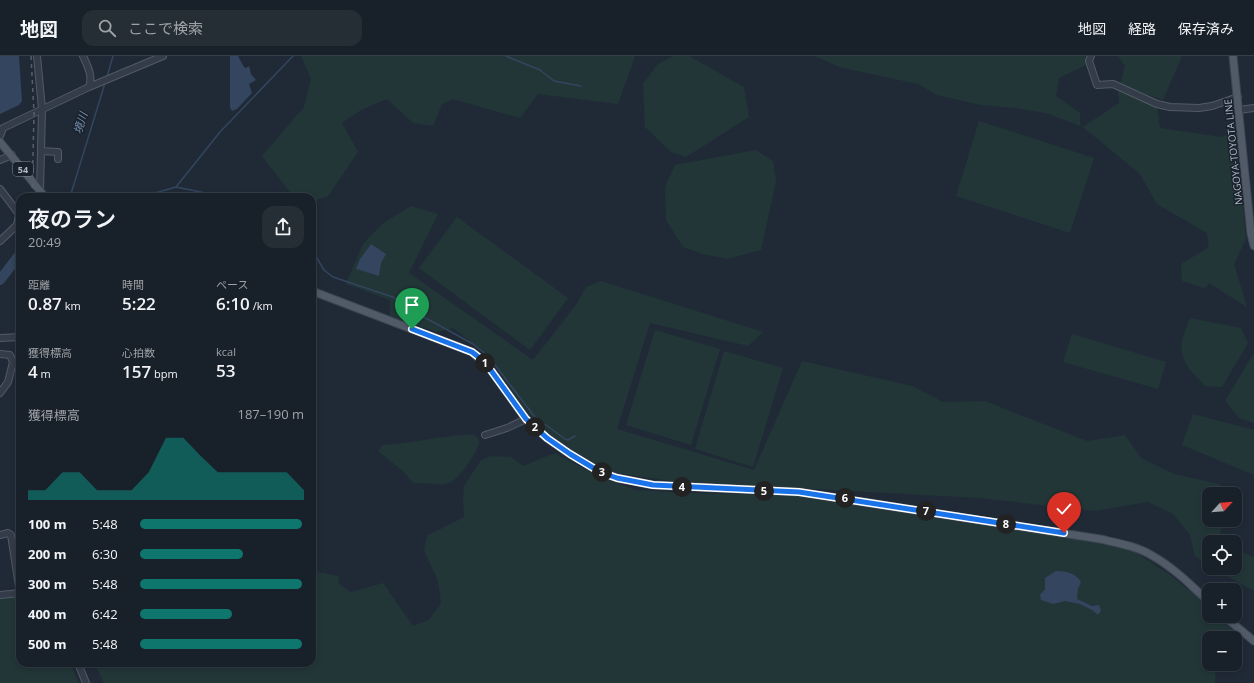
<!DOCTYPE html>
<html lang="ja">
<head>
<meta charset="utf-8">
<style>
  body { margin:0; font-family:"Open Sans","Noto Sans JP",sans-serif; background:#252d35; color:#f1f3f6; height:100vh; display:flex; flex-direction:column; font-size:15px; white-space:nowrap }
  * { box-sizing:border-box; margin:0 }
  p { font-size:13px; color:#9fa3a8 }
  .icon { flex:none; width:22px; height:22px; fill:none; stroke:currentColor; stroke-width:2; stroke-linecap:round; stroke-linejoin:round }
  .map { position:relative; flex:1; overflow:hidden }
  .drawer { position:absolute; left:16px; top:137px; width:300px; height:474px; display:flex; flex-direction:column; background:#182029; border-radius:12px; box-shadow:0 2px 6px #0003,0 0 0 1px #363e46 }
  .drawer>* { flex:none }
  .needle { width:26px; rotate:64deg }
  .fabs { position:absolute; left:1202px; top:431px; display:grid; gap:8px }
  .fabs a { display:grid; place-items:center; width:40px; height:40px; border-radius:8px; background:#182029; box-shadow:0 2px 6px #0003,0 0 0 1px #363e46; font-size:20px }
  .pin { position:absolute; display:grid; place-items:center; width:34px; height:34px; color:#fff; margin:-41px -17px; border-radius:50% 50% 50% 0; rotate:-45deg; box-shadow:0 0 4px #0007 }
  .pin .icon { rotate:45deg }
  .km { position:absolute; width:20px; height:20px; margin:-10px; border-radius:50%; background:#222; color:#fff; font-size:11px; line-height:20px; text-align:center }
  .round { display:grid; place-items:center; flex:none; width:42px; height:42px; border-radius:12px; background:#252d35 }
  .head { display:flex; align-items:center; justify-content:space-between; height:68px; padding:0 12px }
  h1 { font-size:22px; font-weight:600; line-height:30px }
  .figures { display:grid; grid-template-columns:repeat(3,1fr); gap:6px; height:68px; padding:4px 12px }
  .figures div { display:grid; align-content:center }
  .figures b { font-size:17px; font-weight:600 }
  .figures small { font-size:11px; font-weight:400 }
  .figures p { font-size:11px }
  .chart { height:112px; padding:8px 12px }
  .chart p { display:flex; justify-content:space-between }
  .chart svg { width:100%; height:72px; margin-top:4px; fill:#0f766e; opacity:.7 }
  ul { padding:0 12px; list-style:none; font-size:13px }
  li { display:grid; grid-template-columns:64px 48px 1fr; align-items:center; height:30px }
  li i { height:10px; border-radius:5px; background:#0f766e }
  header { display:flex; align-items:center; gap:24px; box-sizing:border-box; height:56px; padding:0 20px; background:#182029; border-bottom:1px solid #363e46 }
  header strong { font-size:19px }
  nav { display:flex; gap:22px; margin-inline-start:auto; font-size:14px }
  .search { width:280px; height:36px; background:#252d35; display:flex; align-items:center; gap:10px; box-sizing:border-box; padding:0 14px; border-radius:12px; color:#9fa3a8; font-size:15px }
  .map>svg:first-child { display:block }
  .green { fill:#223638 }
  .water { fill:#33455f }
  .lines { fill:none; stroke-linecap:round; stroke-linejoin:round }
  .stream { stroke:#33455f; stroke-width:1.5 }
  .river { stroke:#33455f; stroke-width:10 }
  .minor-casing { stroke:#515a66; stroke-width:8 }
  .major-casing { stroke:#3d4551; stroke-width:9 }
  .minor { stroke:#333c48; stroke-width:6 }
  .major { stroke:#515b68; stroke-width:7 }
  .rail { stroke:#55606f; stroke-width:1.5; stroke-dasharray:4 4; stroke-linecap:butt }
  .route-casing { stroke:#fff; stroke-width:8 }
  .route { stroke:#1a73e8; stroke-width:5 }
  .labels { text-anchor:middle; dominant-baseline:central; stroke-width:3; stroke-linejoin:round; paint-order:stroke }
  .shield { fill:#19212c; stroke:#818a97; stroke-width:1 }
  .shield-label { font-size:9px; font-weight:bold; fill:#aeb7c5 }
  .street-label { font-size:10px; fill:#aeb7c5; stroke:#19212c }
  .water-label { font-size:11px; font-style:italic; fill:#758ead; stroke:#19212c }
</style>
</head>
<body>
<header>
<strong>地図</strong>
<div class="search"><svg class="icon" aria-label="search" viewBox="0 0 24 24"><circle cx="10" cy="10" r="6"/><path d="M15 15l6 6"/></svg>ここで検索</div>
<nav><a>地図</a><a>経路</a><a>保存済み</a></nav>
</header>
<div class="map">
<svg width="1254" height="627" viewBox="0 0 1254 627">
  <rect width="100%" height="100%" fill="#202a37"/>
  <path class="green" d="M301,0H635L618,48L538,38L520,62L453,43L442,48L433,70L413,67L387,43L361,54L342,67L358,96L328,140L313,145L312,141L293,140L262,100L304,51L311,23Z
    M673,0H689L744,31L749,61L686,101L671,96L645,71L643,28L657,9Z
    M815,0H1088V8L1059,22L1056,40L1080,57V70L1046,57L1015,52L981,49L937,39L918,28L839,11Z
    M1118,0H1182L1163,44L1120,29L1125,10Z
    M1118,35L1157,51L1160,72L1221,81L1235,76L1246,183L1234,208L1247,251L1209,227L1205,232L1182,225L1181,208L1209,191L1207,177L1157,148L1140,118L1083,71L1119,47Z
    M979,65L1094,102L1070,177L956,140Z
    M756,94L773,105L776,125L761,194L727,203L703,198L683,191L666,164L665,131L675,109Z
    M411,150L438,158L409,217L533,304L576,249L586,231L601,225L763,276L748,290L650,267L617,373L754,414L802,305L912,330L943,346L985,345L1087,385L1125,379L1141,402L1174,418L1219,428L1227,438H1209V464H1224L1218,486H1209V510L1195,500L1190,479L1173,458L1148,446L1095,455L979,442L671,425L610,416L584,402L541,372L518,345L489,300L453,272L437,276L390,260V244L346,228L363,188L382,168Z
    M457,161L568,242L530,294L419,212Z
    M1190,262L1241,272L1248,287L1222,331L1205,330C1180,305 1175,296 1190,262Z
    M655,274L720,293L691,389L626,369Z
    M1072,278L1166,306L1158,333L1063,306Z
    M724,295L783,312L753,411L695,393Z
    M1254,299V367L1239,362L1225,345L1252,300Z
    M1193,358L1254,374V419L1182,389Z
    M473,378L478,382L479,387C477,395 472,402 467,409C446,438 443,426 413,427L404,416L378,395L381,391L384,389C414,387 442,380 473,378Z
    M555,397L569,405L603,422L636,434L690,437L793,439L1085,484L1135,496L1173,521L1209,552V560H1217L1233,574L1228,582H1209V608H1216L1215,627H104L94,607H312V515L338,520L339,528L351,536L383,527L413,570L429,564L441,547L438,525L424,494L427,480L464,461L463,440L464,430L481,404L491,400L511,401L523,410Z
    M1235,494L1254,501V535L1212,512H1235Z
    M0,541L20,542V607H70L79,627H0Z"/>
  <path class="water" d="M0,0H19L22,45L19,49L0,58Z
    M230,0H238L244,11L246,12L249,10L251,18L256,24L249,28L252,37L237,53L232,55L230,52Z
    M371,188L386,198L381,207L379,220L356,213L360,203Z
    M1056,515C1065,515 1076,517 1081,526L1078,533L1077,543L1092,550L1099,549L1101,554L1099,558H1097L1092,554L1080,548L1065,545L1053,548L1041,544L1040,539L1045,533V522Z"/>
  <g class="lines">
    <path class="stream" d="M506,0L540,14L554,25L581,30
      M107,21L113,0
      M176,131L220,76L293,0
      M70,141L105,27
      M141,141L176,131L225,141
      M312,199L317,202L324,214L333,221L393,241L422,260L473,288L488,300L535,361L565,383L568,384L575,380
      M1189,533L1209,551
      M1218,560L1245,582"/>
    <path class="river" d="M0,224L20,198"/>
    <defs>
      <path id="minor" d="M37,0L42,53L40,135
        M1091,0L1089,5L1097,29L1113,28L1157,48L1170,51L1199,52L1212,50L1238,41
        M89,31L163,0
        M1239,54L1254,52
        M0,80L3,72L89,31C93,20 88,11 83,0
        M41,95L58,96V103
        M0,104L12,99
        M0,133L19,158L17,169L0,185
        M0,282L20,281
        M0,298L10,299L13,306L8,326L0,337
        M485,379L507,372L526,363
        M0,479L8,477L11,479L20,537
        M0,539L20,537
        M78,607L86,627"/>
      <path id="major" d="M1233,0L1251,178L1254,190
        M0,86L45,141
        M312,235L472,296L490,313L526,363L547,382L570,398L600,416L617,422L653,429L799,436L1100,483C1117,487 1136,490 1151,499C1173,511 1191,529 1209,546
        M1224,560L1254,585"/>
    </defs>
    <use href="#minor" class="minor-casing"/>
    <use href="#major" class="major-casing"/>
    <use href="#minor" class="minor"/>
    <use href="#major" class="major"/>
    <path class="rail" d="M31,0L34,57L32,141"/>
  </g>
  <g class="lines">
    <defs>
      <path id="route" d="M412,273L472,296L481,303L490,313L526,363L547,382L570,398L600,416L617,422L653,429L799,436L1064,477"/>
    </defs>
    <use href="#route" class="route-casing"/>
    <use href="#route" class="route"/>
  </g>
  <g class="labels">
    <rect class="shield" x="13" y="106" width="20" height="14" rx="3"/>
    <g class="shield-label">
      <text x="23" y="113">54</text>
    </g>
    <g class="street-label">
      <text transform="translate(1233 96) rotate(-96)">NAGOYA-TOYOTA LINE</text>
    </g>
    <g class="water-label">
      <text transform="translate(80 67) rotate(-73)">境川</text>
    </g>
  </g>
</svg>
<div class="fabs">
<a><svg class="needle" viewBox="-14 -14 28 28"><path d="M0-13l5 13h-10z" fill="#e53935"/><path d="M0 13l5-13h-10z" fill="#9fa3a8"/></svg></a>
<a><svg class="icon" aria-label="locate" viewBox="0 0 24 24"><circle cx="12" cy="12" r="6"/><path d="M12 2v4M12 18v4M2 12h4M18 12h4"/></svg></a>
<a>+</a>
<a>−</a>
</div>
<div class="pin" style="left:412px;top:273px;background:#1e9e55"><svg class="icon" aria-label="arrive" viewBox="0 0 24 24"><path d="M6 21V4h12l-3 4 3 4H6"/></svg></div>
<div class="pin" style="left:1064px;top:477px;background:#d93025"><svg class="icon" aria-label="check" viewBox="0 0 24 24"><path d="M5 12l5 5 9-10"/></svg></div>
<b class="km" style="left:485px;top:307px">1</b>
<b class="km" style="left:535px;top:371px">2</b>
<b class="km" style="left:602px;top:416px">3</b>
<b class="km" style="left:682px;top:431px">4</b>
<b class="km" style="left:764px;top:435px">5</b>
<b class="km" style="left:845px;top:442px">6</b>
<b class="km" style="left:926px;top:455px">7</b>
<b class="km" style="left:1006px;top:468px">8</b>
<section class="drawer">
<div class="head"><div><h1>夜のラン</h1><p>20:49</p></div><a class="round"><svg class="icon" aria-label="share" viewBox="0 0 24 24"><path d="M12 15V3M7 8l5-5 5 5M5 13v7h14v-7"/></svg></a></div>
<div class="figures">
<div><p>距離</p><b>0.87<small> km</small></b></div>
<div><p>時間</p><b>5:22</b></div>
<div><p>ペース</p><b>6:10<small> /km</small></b></div>
</div>
<div class="figures">
<div><p>獲得標高</p><b>4<small> m</small></b></div>
<div><p>心拍数</p><b>157<small> bpm</small></b></div>
<div><p>kcal</p><b>53</b></div>
</div>
<div class="chart"><p><span>獲得標高</span>187–190 m</p>
<svg viewBox="0 0 160 44" preserveAspectRatio="none"><path d="M0 44V38L10 38L20 27L30 27L40 38L50 38L60 38L70 27L80 6L90 6L100 17L110 27L120 27L130 27L140 27L150 27L160 38V44z"/></svg>
</div>
<ul>
<li><b>100 m</b>5:48<i style="width:99%"></i></li>
<li><b>200 m</b>6:30<i style="width:63%"></i></li>
<li><b>300 m</b>5:48<i style="width:99%"></i></li>
<li><b>400 m</b>6:42<i style="width:56%"></i></li>
<li><b>500 m</b>5:48<i style="width:99%"></i></li>
</ul>
</section>
</div>
</body>
</html>
